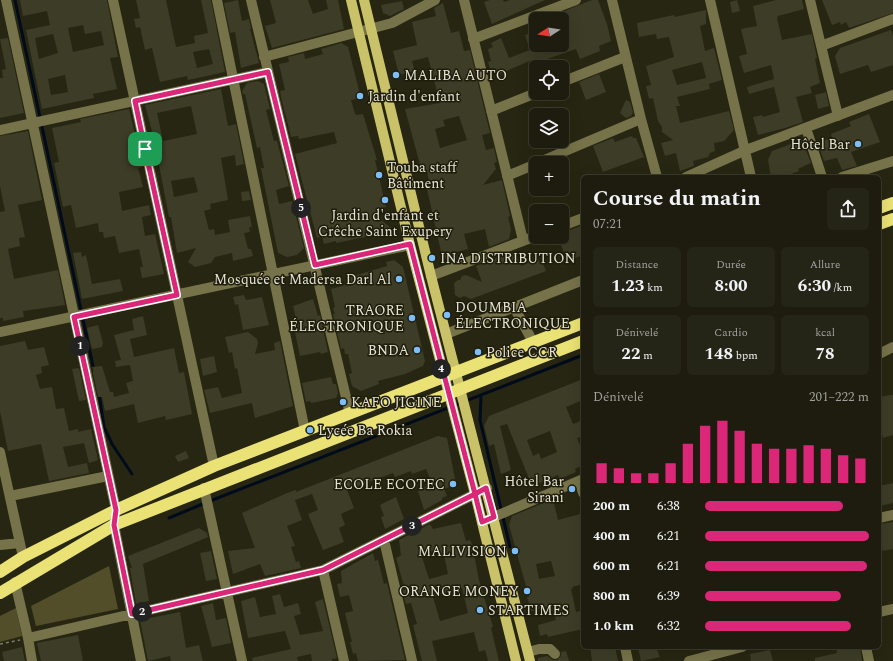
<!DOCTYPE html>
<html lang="fr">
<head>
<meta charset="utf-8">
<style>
  body { margin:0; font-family:Spectral,serif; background:#252517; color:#f1f3f6; height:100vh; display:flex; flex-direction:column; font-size:15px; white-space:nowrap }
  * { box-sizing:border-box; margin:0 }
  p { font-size:13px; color:#a0a19e }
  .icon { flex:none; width:22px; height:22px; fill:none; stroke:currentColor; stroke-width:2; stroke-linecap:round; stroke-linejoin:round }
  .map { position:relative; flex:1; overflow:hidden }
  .drawer { position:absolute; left:581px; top:175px; width:300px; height:474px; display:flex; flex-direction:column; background:#1d1c0e; border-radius:6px; box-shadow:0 4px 16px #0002,0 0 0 1px #3b3a2e }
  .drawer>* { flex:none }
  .needle { width:26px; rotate:258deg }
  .fabs { position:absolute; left:529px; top:12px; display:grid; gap:8px }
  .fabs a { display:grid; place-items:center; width:40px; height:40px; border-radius:6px; background:#1d1c0e; box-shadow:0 4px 16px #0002,0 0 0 1px #3b3a2e; font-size:20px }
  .pin { position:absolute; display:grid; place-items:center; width:34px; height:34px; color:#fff; margin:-17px; border-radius:8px; box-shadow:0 2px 6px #0006 }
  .km { position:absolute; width:20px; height:20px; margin:-10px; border-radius:50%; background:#222; color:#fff; font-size:11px; line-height:20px; text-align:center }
  .round { display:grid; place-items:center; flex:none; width:42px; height:42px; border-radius:6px; background:#252517 }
  .overview { display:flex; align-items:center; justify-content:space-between; height:68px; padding:0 12px }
  h1 { font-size:22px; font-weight:700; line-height:30px }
  .figures { display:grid; grid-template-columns:repeat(3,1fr); gap:6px; height:68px; padding:4px 12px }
  .figures div { display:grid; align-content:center; border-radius:6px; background:#252517; text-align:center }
  .figures b { font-size:17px; font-weight:700 }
  .figures small { font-size:11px; font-weight:400 }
  .figures p { font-size:11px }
  .chart { height:112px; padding:8px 12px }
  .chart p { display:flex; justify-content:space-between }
  .chart svg { width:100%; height:72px; margin-top:4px; stroke:#db2777; stroke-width:6 }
  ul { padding:0 12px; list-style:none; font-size:13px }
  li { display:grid; grid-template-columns:64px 48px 1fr; align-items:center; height:30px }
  li i { height:10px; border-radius:5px; background:#db2777 }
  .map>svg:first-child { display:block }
  .green { fill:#514e29 }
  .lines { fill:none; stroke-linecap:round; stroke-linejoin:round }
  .stream { stroke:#000b1c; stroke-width:3 }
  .building { fill:#3d3c27; fill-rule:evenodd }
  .path { stroke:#7d7c6c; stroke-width:1.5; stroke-dasharray:3 3; stroke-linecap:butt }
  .minor { stroke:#76734a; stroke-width:10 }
  .major { stroke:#c9c268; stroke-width:10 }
  .highway { stroke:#eae274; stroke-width:12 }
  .route-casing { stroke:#fff; stroke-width:8 }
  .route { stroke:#db2777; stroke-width:5 }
  .poi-dot { fill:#7dbef9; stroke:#1e1c09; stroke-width:1.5 }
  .labels { text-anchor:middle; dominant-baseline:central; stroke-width:3; stroke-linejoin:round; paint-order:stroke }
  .poi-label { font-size:14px; fill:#e5e4d8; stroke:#1e1c09; text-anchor:start }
</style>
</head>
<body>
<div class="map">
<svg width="893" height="661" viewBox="0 0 893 661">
  <rect width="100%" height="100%" fill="#272612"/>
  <path class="green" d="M109,566L118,609L36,626L31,606Z
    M16,608L22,636L0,642V616Z"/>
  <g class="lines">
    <path class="stream" d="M15,0L94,371
      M99,394L104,427L112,444L132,474
      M481,396L480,420L510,547
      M210,501L583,355
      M169,518L205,503"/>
  </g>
  <path class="building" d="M20,0H107L118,57L110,58L117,89L93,94L94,98L42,109L26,30L50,25L47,11L23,16ZM83,25L85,34L101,31L104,45L73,52L68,28ZM53,34L58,53L39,59L35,38ZM65,75L68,92L51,95L48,79Z
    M136,0H166L176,47L195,43L194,36L208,33L201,0H211L225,72L188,80L187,76L160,82L152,48L145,50L140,27L136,28L134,19L140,18ZM209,49L213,64L197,68L193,52Z
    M238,0L242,21L249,19L251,29H250L259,63L241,68L235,32L230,33L224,3Z
    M270,0H308L313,14L328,9L326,0H338L344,29L272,48L265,26L276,23Z
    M490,0H503L504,2L510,0H545L492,24L484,2Z
    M592,0H598L607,24L610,37L611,41L599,46L600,51L580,59L576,49L533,64L532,60L497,75L494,68L490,69L488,62L491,61L488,49L493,47L491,43L501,38L509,58L530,50L525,35L536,31V45H562V19H544Z
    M737,0L740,11L732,13L730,2Z
    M776,0H802L804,9L778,16L777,18L782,40L812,34L817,58L815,59L820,83L810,87L812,93L796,97L803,122L785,128L758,135L753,117L762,115L763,117L780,112L774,87L749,94L747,87L774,79L771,65L744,73L739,56L747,54L741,29L757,26L753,6Z
    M822,0H893V13L849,28L846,22L841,25L840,22L832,25Z
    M402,1L404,9L390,16L383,13L381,5Z
    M443,3L451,33L459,31L464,51L470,50L490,133L482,135L486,150L494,148L497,162L494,163L496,169L483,185L502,180L510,216L508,217L511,229L509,239L489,247L485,229L464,234L468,249L456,252L457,259L451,261L442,256L427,189L430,187L427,171L422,172L405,109L440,103L428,57L412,61L415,71L399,75L393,51L417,45L412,22L436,16L434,8ZM459,116L467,140L440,148L435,129L445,126L443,120Z
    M706,10V24L700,26L705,51L714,48L722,80L709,84L710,89L677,97L680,106H676L680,123L729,111L734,130L724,141L714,143L715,151L710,153L708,157L693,161L694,166L680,171L676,153L665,156L661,143L673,140L662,132V127L658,121L653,98L649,99L646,86L651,85L646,66L674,57L669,37L657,39L656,34L639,37L637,23L674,15L675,17ZM702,62L706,78L677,85L672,70Z
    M891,30L893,36V65L871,72L868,65L840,74L835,56L840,48Z
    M8,38L24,113L0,118V78H3L2,70L6,69L0,39Z
    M341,43L348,47L361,98L351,100L355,114L357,115L363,114L377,160H375L386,207L378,209L381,220L395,231L336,243V241L324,244L322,236L317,238L295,154L337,143L334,132L299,139L298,136L291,137L282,101L280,91L285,90L279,64L289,62L288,57L304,53L305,59L323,54L321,49Z
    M599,74L606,92L586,100L579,82Z
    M258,81L264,84L270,109L266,110L274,141H277L289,186L276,190L279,204L292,201L304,248L297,255L287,257L278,253L261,168H264L260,147L257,148L245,94H243L242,91L247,83Z
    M221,89L228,126L236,124L244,164L236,166L235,155L221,158L228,200L210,204L211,209L204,211L209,230L214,229L215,235L230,232L228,220L250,216L252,227H249L250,232L244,233L248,249H251L253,256L233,261L232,253L215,257L211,263L195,267L188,262L196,248L177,253L171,217H169L154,139L145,105ZM191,106L197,134L163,141L157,113ZM194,177L198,192L174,197L171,181Z
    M826,92L829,106L818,109L815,95Z
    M626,100L630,102L633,112L631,116L626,118L620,113Z
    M129,109L143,167L138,168L143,187L119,192L122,211L149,205L151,215L142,217L145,236L155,234L164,274L142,278L140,267H143L139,249L119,253L115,236L104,238L103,232H99L98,223L76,228L71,205L63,207L54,163L59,162L52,128L81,122L80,119Z
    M869,114L880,142L851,152L857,166L842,170L837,158L824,161L819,147L822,144V141L832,138L831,134L851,126L849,122Z
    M28,131L42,200L18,205L25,237L19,238L20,246L8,249L14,279L58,270L65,305L23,311L24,317L3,321V318H0V212L5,211L0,186V136Z
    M632,136L633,138H636L644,157L603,172L593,146L613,138L615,142Z
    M802,140L811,163L798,169L799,171L783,177H771L768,160L772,151Z
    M249,191L251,200L242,201L241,192Z
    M583,225V255L567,261L558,237H562V233Z
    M515,251L521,266L538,259L539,262L542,261L546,271L471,299L464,296L460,298L455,295L454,283L458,280H460L462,276L466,275L482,282L476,266Z
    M81,252L82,257L86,255L92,284L120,279L123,291L82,299L73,253Z
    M394,260L403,267L425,361L423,366L405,374L378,381L379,384L361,391L352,386L349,374L352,373L348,354H345L344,348L341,349L333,314H335L333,308L335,307L331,289L349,284L347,278L387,266L386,262Z
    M244,295L246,300L262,297L269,325L243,330L238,304L235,305L233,297Z
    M313,299L318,316L320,315L328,352L321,354L320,352L300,356L294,328L298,327L293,306Z
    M143,316L147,335L130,339L134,357L174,348L179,373L184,372L192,414L166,420L165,416L138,423L134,404L105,411L102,397H98L92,367L102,366L110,392H113L114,397L129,393L126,383L133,381L130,365L116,367L115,361L121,360L114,335L134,330L132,319Z
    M98,325L103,343L102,347L92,349L87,328Z
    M248,332L257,339L258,343L255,354L275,350L274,343L280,341L293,406L255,418L252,403L210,413L204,390L218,387L222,398L242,393L237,368L235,369L232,352L229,353L225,337Z
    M25,341L28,350L44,347L49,365L41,367L42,373L36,375L40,389L52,387L56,409L64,408L69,431L78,429V432L91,429L98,460L89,463L84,443L63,447L68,467L87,463L89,473L49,481L41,444L8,451L0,411V346Z
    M214,356L217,372L203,376L200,359Z
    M79,368L86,400L79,401L72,369Z
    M331,377L333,384H336L338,393L336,398L311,403L310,401L306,402L302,383Z
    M583,379V400L566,407L573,424L583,420V436L577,438L583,453V465L575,469L576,472L560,479L558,475L532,486L507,424L500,426L511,470L501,474L494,444L489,446L484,426L489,416ZM550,431L557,452L541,459L539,453L533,456L527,440Z
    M891,395H893V435L883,438L879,421V397Z
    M438,436L447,438L456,484L444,489L447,496L442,498V500L424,510L418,491L432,483L426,469L412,474L411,471L395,477L393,473L347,490L354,508L341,514L345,525L339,528L344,542L323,550L308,514L318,510L312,494L295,500L302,520L287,526L295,546L291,547L296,562L299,561L301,568L265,576L260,564L233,574L228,551L255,548L242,513L287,493L296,490V492Z
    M186,451L189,458L178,462L175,456Z
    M893,483V503L879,506V486Z
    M396,497L404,519L385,529L381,517L384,516L380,505Z
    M553,499L558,520L580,514L582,522H580L583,535V584L572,587L573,589H571L576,612L583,610V629L548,637L547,634L540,636L538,625L556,620L553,605L531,611L527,597H529L509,525L512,516ZM551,561L555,576L539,579L536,564Z
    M893,522V549L883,551L882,548L879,549V524Z
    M461,523L466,541L470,540L472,544L479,580L493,627L491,628L499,661H488L485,650L479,652L474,632L432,641L437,661H422L413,625L417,624L411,603L406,604L402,591L405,590L396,558L401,555L399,540L430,524L433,529ZM436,550L438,556L444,555L448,574L429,579L421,554ZM462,588L468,613L440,621L433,597Z
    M199,528L207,533L208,537L143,564L149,601L136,604L130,568H132L128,556Z
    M211,551L217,579L206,581L200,553Z
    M373,553L375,561L378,560L384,584L387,583L405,660L358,661L356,653L353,654L350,642H352L345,613L353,611L349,595L340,597L337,584L342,583L341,571Z
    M280,594L284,607L298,603L301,614L294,616L300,635L323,631L315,602L323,599L337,658L332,659V661H312L311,654L297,657L298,661H253L252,658L291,649L285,631L248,638L241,601L255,597L260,617L276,614L272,596Z
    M213,603L216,620L226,618L231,643L212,647L201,606Z
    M180,612L186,648L199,645L203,661H171L170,656L148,661L140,620Z
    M78,635L83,661H41L37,643Z
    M22,647L25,661H4L2,652Z
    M590,647H615L618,661H592Z
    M638,647H656L660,657L641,661Z
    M836,647H860L862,661H815V658L837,653Z
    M770,650L773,661H751L750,654Z
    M566,651L569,661H538V658L547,656L553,660H557L561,656V652Z"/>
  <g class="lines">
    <path class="path" d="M0,644L20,640"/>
    <path class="minor" d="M6,0L116,510L114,525L141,661
      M113,0L214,466
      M217,0L305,431
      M251,0L350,414
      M464,0L523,240
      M612,0L641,119L657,177
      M710,0L751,177
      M810,0L838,116
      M473,39L576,0
      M821,46L893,19
      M264,57L392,23L435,0
      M562,82L625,57
      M491,111L536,93
      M806,128L822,177
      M0,130L268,72
      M537,163L641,119
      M507,176L536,164
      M686,177L746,150L893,95
      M842,177L893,161
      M562,226L583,218
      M431,276L536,236
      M514,307L533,342
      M0,332L410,245
      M446,334L583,280
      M879,354L893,347
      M0,452L23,557
      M579,481L583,493
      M204,488L242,661
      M10,496L108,476
      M879,518L893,515
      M482,522L583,479
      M384,540L412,661
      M0,545L20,543
      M323,570L344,661
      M15,582L28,638L323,570L487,488
      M879,612L893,609
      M28,638L32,661
      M625,647L628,661
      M866,647L869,661
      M528,652L539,649H550L555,654
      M689,661L742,647"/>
    <path class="major" d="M351,0L410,245L475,494L516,661
      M364,0L431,276L530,661"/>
    <path class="highway" d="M879,208L893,203
      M879,224L893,219
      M0,572L23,557L116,510L214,466L583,323
      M0,593L114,525L583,341"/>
  </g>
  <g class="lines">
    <defs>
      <path id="route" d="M145,149L177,295L74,317L116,510L114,525L132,614L323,570L475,494L482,522L494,517L486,488L475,494L410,244L315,265L268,72L135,101L145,149"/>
    </defs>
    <use href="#route" class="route-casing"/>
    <use href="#route" class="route"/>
  </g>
  <g class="poi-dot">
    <circle cx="396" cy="75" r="4"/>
    <circle cx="360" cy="96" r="4"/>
    <circle cx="858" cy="144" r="4"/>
    <circle cx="379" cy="175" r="4"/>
    <circle cx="385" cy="200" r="4"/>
    <circle cx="432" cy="258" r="4"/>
    <circle cx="399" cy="279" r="4"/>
    <circle cx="447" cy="315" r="4"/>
    <circle cx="412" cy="318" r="4"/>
    <circle cx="417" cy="350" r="4"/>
    <circle cx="478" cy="352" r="4"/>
    <circle cx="343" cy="402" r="4"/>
    <circle cx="310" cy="430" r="4"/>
    <circle cx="453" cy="484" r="4"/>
    <circle cx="572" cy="489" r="4"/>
    <circle cx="515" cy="551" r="4"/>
    <circle cx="527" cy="591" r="4"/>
    <circle cx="480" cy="610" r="4"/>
  </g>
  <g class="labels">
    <g class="poi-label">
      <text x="404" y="75">MALIBA AUTO</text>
      <text x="368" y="96">Jardin d'enfant</text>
      <text x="850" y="144" text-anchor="end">Hôtel Bar</text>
      <text x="387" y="167">Touba staff<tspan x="387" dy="16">Bâtiment</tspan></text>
      <text x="385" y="215" text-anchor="middle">Jardin d'enfant et<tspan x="385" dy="16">Crêche Saint Exupery</tspan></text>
      <text x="440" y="258">INA DISTRIBUTION</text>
      <text x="391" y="279" text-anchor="end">Mosquée et Madersa Darl Al</text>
      <text x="455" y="307">DOUMBIA<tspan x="455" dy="16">ÉLECTRONIQUE</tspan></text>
      <text x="404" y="310" text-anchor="end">TRAORE<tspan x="404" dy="16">ÉLECTRONIQUE</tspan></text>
      <text x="409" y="350" text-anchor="end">BNDA</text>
      <text x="486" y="352">Police CCR</text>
      <text x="351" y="402">KAFO JIGINE</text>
      <text x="318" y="430">Lycée Ba Rokia</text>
      <text x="564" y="481" text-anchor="end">Hôtel Bar<tspan x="564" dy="16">Sirani</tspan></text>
      <text x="445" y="484" text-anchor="end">ECOLE ECOTEC</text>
      <text x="507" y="551" text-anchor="end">MALIVISION</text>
      <text x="519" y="591" text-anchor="end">ORANGE MONEY</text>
      <text x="488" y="610">STARTIMES</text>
    </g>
  </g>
</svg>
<div class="fabs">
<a><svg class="needle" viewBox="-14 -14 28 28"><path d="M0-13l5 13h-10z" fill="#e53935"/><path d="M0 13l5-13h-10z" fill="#a0a19e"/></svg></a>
<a><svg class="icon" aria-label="locate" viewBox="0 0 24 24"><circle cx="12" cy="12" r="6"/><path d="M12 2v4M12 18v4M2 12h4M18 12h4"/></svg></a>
<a><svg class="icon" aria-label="layers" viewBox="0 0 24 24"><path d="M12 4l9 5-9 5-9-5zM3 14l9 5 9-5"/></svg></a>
<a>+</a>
<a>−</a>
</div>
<div class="pin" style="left:145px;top:149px;background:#1e9e55"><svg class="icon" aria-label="arrive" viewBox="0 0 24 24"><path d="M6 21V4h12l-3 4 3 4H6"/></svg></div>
<b class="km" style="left:80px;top:346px">1</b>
<b class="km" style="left:142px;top:612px">2</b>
<b class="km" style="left:412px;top:526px">3</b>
<b class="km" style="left:441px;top:369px">4</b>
<b class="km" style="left:301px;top:208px">5</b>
<section class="drawer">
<div class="overview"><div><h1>Course du matin</h1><p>07:21</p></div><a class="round"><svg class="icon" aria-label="share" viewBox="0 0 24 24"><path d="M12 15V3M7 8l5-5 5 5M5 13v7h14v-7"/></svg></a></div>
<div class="figures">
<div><p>Distance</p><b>1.23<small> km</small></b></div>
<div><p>Durée</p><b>8:00</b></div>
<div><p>Allure</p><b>6:30<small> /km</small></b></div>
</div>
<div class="figures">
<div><p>Dénivelé</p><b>22<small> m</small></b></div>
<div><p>Cardio</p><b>148<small> bpm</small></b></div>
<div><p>kcal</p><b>78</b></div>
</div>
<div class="chart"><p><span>Dénivelé</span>201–222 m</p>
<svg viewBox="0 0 160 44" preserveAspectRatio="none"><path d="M5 44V32M15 44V35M25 44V38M35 44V38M45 44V32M55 44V20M65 44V9M75 44V6M85 44V12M95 44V20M105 44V23M115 44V23M125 44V21M135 44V23M145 44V27M155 44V29"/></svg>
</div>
<ul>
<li><b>200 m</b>6:38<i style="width:84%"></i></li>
<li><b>400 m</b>6:21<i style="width:100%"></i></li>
<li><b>600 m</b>6:21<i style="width:99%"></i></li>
<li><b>800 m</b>6:39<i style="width:83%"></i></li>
<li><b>1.0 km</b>6:32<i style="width:89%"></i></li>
</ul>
</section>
</div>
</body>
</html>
